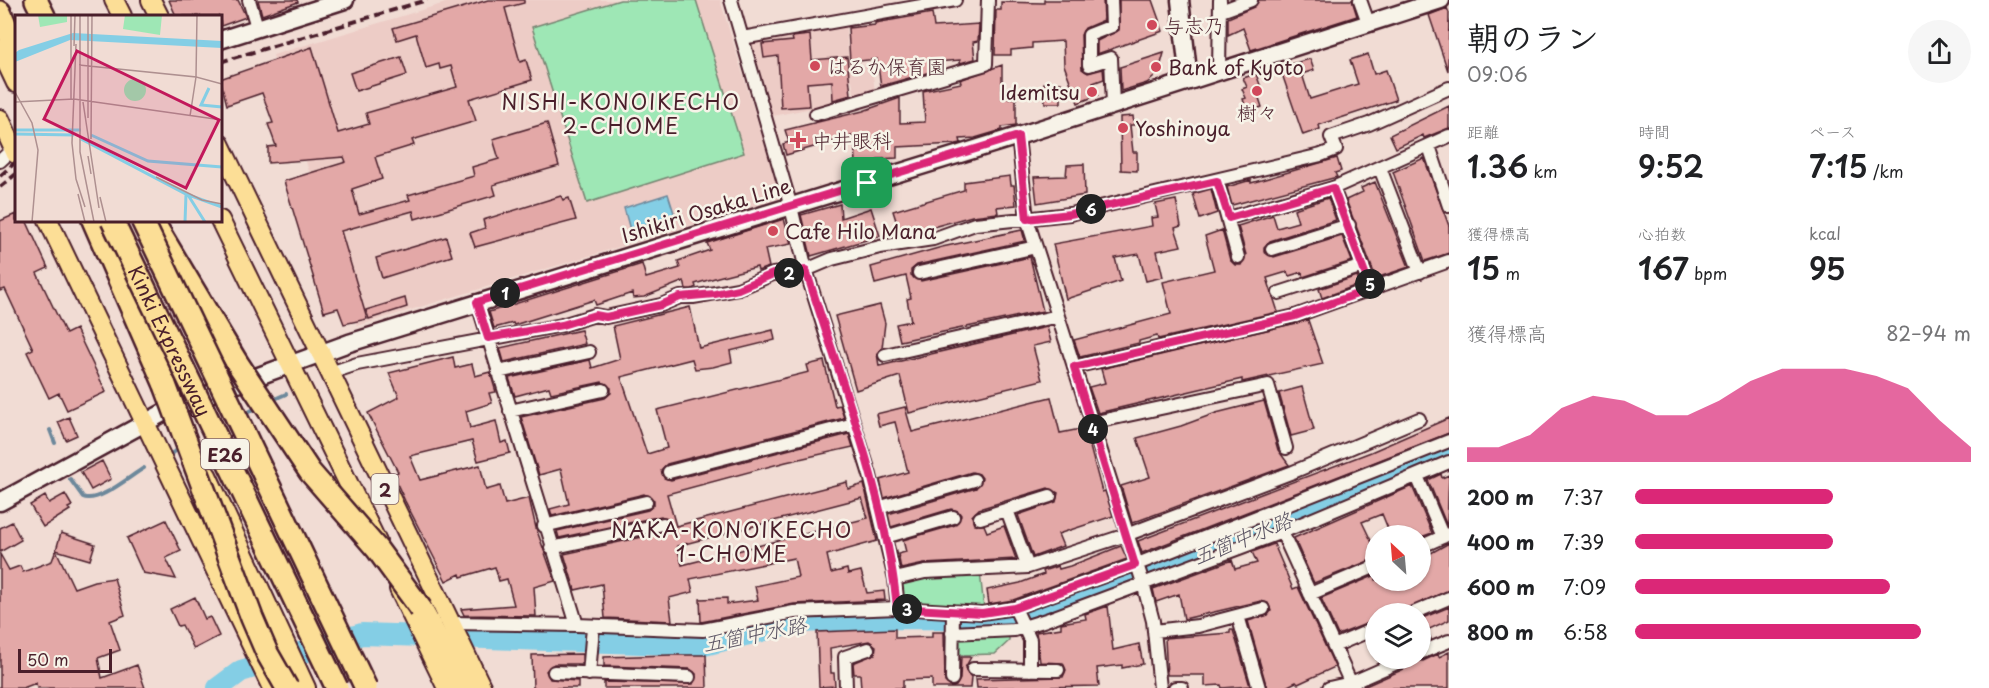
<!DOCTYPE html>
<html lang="ja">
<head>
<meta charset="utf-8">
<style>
  body { margin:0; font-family:"Playpen Sans","Klee One",sans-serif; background:#f6f6f6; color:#202124; height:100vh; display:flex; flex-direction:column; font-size:22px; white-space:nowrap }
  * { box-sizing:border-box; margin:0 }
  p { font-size:20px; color:#757577 }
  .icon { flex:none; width:33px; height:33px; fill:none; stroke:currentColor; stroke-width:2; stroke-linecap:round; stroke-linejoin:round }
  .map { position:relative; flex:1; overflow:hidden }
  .side { display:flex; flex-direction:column; background:#fff; width:540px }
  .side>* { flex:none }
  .needle { width:39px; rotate:334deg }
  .fabs { position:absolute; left:1365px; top:525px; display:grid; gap:12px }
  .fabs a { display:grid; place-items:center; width:66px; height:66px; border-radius:50%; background:#fff; box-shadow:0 2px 4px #0004; font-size:30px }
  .scale { position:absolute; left:18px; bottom:15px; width:94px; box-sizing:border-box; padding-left:6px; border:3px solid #4a1f2b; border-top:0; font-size:16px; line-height:21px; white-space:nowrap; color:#4a1f2b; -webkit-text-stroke:4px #f7f3e8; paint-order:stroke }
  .pin { position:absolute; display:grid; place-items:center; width:51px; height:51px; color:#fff; margin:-26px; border-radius:12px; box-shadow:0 3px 9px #0006 }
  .km { position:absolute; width:30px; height:30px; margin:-15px; border-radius:50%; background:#222; color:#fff; font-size:16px; line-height:30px; text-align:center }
  .round { display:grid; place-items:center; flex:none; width:63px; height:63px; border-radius:32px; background:#f6f6f6 }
  .summary { display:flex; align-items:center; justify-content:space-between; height:102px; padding:0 18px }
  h1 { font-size:33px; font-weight:600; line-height:45px }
  .stats { display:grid; grid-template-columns:repeat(3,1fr); gap:9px; height:102px; padding:6px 18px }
  .stats div { display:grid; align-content:center }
  .stats b { font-size:30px; font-weight:600 }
  .stats small { font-size:16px; font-weight:400 }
  .stats p { font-size:16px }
  .chart { height:168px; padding:12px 18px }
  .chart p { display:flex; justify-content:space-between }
  .chart svg { width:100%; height:108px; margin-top:6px; fill:#db2777; opacity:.7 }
  ul { padding:0 18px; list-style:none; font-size:20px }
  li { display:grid; grid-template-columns:96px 72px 1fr; align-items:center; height:45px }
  li i { height:15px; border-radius:8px; background:#db2777 }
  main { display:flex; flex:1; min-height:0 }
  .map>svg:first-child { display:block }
  .built { fill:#edccc6 }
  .green { fill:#9ee7b5; stroke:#748370; stroke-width:1.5 }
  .water { fill:#84cee5; stroke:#6d889b; stroke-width:1.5 }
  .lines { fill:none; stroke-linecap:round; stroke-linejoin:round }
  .stream { stroke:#6d889b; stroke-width:4 }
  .river { stroke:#84cee5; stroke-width:22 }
  .building { fill:#e3a8a7; stroke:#4a1f2b; stroke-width:1.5; fill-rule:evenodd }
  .street-casing { stroke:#4a1f2b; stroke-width:16 }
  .secondary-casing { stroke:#4a1f2b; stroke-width:21 }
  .primary-casing { stroke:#4a1f2b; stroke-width:22 }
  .highway-casing { stroke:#4a1f2b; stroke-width:26 }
  .street { stroke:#f7f3e8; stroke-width:12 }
  .secondary { stroke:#f7f3e8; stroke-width:16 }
  .primary { stroke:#fcde96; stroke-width:18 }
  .highway { stroke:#fcde96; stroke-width:21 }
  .rail { stroke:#4a1f2b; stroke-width:4; stroke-dasharray:9 4.5; stroke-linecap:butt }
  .highway-bridge-casing { stroke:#4a1f2b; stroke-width:26; stroke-linecap:butt }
  .highway-bridge { stroke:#fcde96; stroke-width:21 }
  .route-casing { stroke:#fff; stroke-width:12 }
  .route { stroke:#db2777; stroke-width:8 }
  .poi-dot { fill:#d1495b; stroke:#f7f3e8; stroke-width:2 }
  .labels { text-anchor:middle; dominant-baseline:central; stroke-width:5; stroke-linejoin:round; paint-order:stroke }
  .shield { fill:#f7f3e8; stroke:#7e5f64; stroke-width:1.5 }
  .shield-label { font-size:18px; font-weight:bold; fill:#4a1f2b }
  .poi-label { font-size:20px; fill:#4a1f2b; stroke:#f7f3e8; text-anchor:start }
  .street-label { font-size:20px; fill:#4a1f2b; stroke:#f7f3e8 }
  .neighbourhood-label { font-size:21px; letter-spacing:1.5px; fill:#4a1f2b; stroke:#f7f3e8 }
  .water-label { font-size:21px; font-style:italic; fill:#5b5463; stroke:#f7f3e8 }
  .inset-river { fill:none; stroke:#84cee5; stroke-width:3 }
  .inset-road { fill:none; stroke:#ae9090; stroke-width:1.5 }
  .view { fill:#c2185b; fill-opacity:0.15; stroke:#c2185b; stroke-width:3 }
  .inset-edge { fill:none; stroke:#4a1f2b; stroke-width:3 }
</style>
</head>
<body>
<main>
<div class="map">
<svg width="1449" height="688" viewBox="0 0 1449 688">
  <rect width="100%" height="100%" fill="#f1dcd4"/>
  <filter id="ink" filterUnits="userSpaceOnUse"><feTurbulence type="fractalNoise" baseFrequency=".0167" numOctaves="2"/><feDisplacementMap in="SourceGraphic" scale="12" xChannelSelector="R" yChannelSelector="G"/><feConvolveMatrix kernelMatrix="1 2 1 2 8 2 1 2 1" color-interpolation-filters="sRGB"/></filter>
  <g filter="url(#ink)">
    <path class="built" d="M455,0H720L781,198L357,326L273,55Z
      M845,23L850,69L872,66L875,93L855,99L852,80L839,81L841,102L773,116L751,41Z"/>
    <path class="green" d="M620,0H696L744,153L587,203L532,27Z
      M980,572L984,608L914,605L902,600L901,582Z
      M1009,633V641L995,654L959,655L958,634Z"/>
    <path class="water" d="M668,194L675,216L630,230L624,208Z"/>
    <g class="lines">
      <path class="stream" d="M270,401L286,394
        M243,415L258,407
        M50,430L55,443
        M168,455L178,450
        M70,479L83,497C98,504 130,476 144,468"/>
      <path class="river" d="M218,688L241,671L362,634L704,645L798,622L903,618L1014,619L1138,579L1449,452"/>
    </g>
    <path class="building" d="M169,0H238L246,17L221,26L220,16H176Z
      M258,0H297L298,2L262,15Z
      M488,0H524V3L505,8L520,62L526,60L532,80L469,99L476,121L412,140L414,145L375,157L382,179L352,189L359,214L410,200L408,195L474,176L472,167L499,159L493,139L547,123L559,166L493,185L496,195L415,219L413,211L341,231L367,319L344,324L338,308L324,312L284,181L346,162L344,157L268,163V147L276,146L268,124L273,123L262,93L227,105L220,79L312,47L338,133L369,124L366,113L457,87L451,66L440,69L439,64L426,68L416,34L397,40L393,28Z
      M1044,0H1103L1104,20L1085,28L1081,35L1082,69L1088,73L1103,69L1104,79L1093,83L1098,95L1078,103L1064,65L1063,41L1032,43V48L1011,50V55H995L996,10H1001V2L1044,3Z
      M1119,0H1152L1163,31L1097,54V41L1119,30Z
      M1259,0H1352L1357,16L1251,50L1243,28L1228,35V18L1254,7Z
      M1447,8L1449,13L1448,71L1429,15Z
      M932,13L934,27L979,24L978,41L973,42L975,59L960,63V60L936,62L937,70L881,86L877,59L850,62L848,28L875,25V23Z
      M810,35L812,60L847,57L851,95L833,100L832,81L807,83L809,106L781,108L778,56L764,58L762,44L793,41L792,37Z
      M1164,53L1159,71L1153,78L1147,83L1121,91L1120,67Z
      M1368,54L1374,74L1386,70L1396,100L1319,125L1320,129L1303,135L1282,74L1289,71L1287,65L1310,59L1314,70L1302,74L1310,99L1358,84L1350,60Z
      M401,57L407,75L356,91L350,73Z
      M1002,65V98H1016V125L1002,127V130L975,138L960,139L961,143L956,144L897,147V158L878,159V165L856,166L855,135L786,155L783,144L789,142L785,130L863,111L900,98V123L925,122L923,91L961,83L960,80Z
      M1256,74L1262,90L1257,92L1262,107L1247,112L1243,99L1246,98L1242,89L1247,87L1243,78Z
      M1044,83H1061V103H1045Z
      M1449,106V128L1424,138L1423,135L1396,148L1390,135Z
      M1133,116L1134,125H1130L1133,152H1137V171L1121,170L1120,117Z
      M1337,158L1341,171L1335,173L1337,177L1232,205L1227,187L1251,180V183Z
      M1424,158L1449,226V253L1425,261L1393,172Z
      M1084,164L1085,195L1037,203L1034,177L1066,176L1067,165Z
      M1010,176L1011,185H1014L1016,205L997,207L998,213L972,216L901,236L893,211L964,190V182Z
      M1375,182L1409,267L1376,278L1346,200L1363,192L1361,188Z
      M1211,189L1217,213L1200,219L1193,194Z
      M561,196L563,200L569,198L576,220L475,247L470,233L485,228L483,220Z
      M1328,198L1336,220L1270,241L1264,247V252L1274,257L1342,236L1352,261L1303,277L1302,272L1289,276L1287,272L1267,278L1278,312L1158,339L1157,336L1139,341V343L1080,357L1074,340L1171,314L1163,282L1214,270L1205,236L1222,230L1230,260L1235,265H1241L1246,255L1238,226L1273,215L1277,228L1298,222L1294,209Z
      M1176,200L1181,226L1175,228L1181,246L1157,251L1163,277L1146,281L1139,254L1115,258L1121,281L1066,299L1053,244L1152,226L1151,218L1158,217L1155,204Z
      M840,204L841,218L871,208L880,236L811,256L801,215Z
      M16,214V220H26L48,268L37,273L66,334L76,329L106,392L67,410L59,393L49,398L27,352L33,349L5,289L0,291V221Z
      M784,219L791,244L765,249L769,267L763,269L758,271L757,267L718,277L695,284L696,287L692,289H686L684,281L644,297L633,298L632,293L596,305L594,300L514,325L513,323L494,328L489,312L642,264L646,278L680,268L678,261L710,250L707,243Z
      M1022,230L1025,241L917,265L911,270V275L921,281L1030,257L1043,311L900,341L896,324L911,321L907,299L911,298L906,276L875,284L871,267L942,247Z
      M446,237L452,256L382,278L376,258Z
      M1357,276L1360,284L1322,298L1319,289Z
      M405,298L407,307L369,319L366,310Z
      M880,305L885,323L882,348L877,353L879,366L1047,327L1051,342L1033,346L1042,380L909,413L900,376L856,390L835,316Z
      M690,307L699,348L773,330L775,340L730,351L732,362L713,367L695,369L692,359L621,377L647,454L667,448L657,410L809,372L807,365L824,361L835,406L840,405L844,418L667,464L661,470L664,478L671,480L849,434L853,447L786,462L667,494L676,526L847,482L848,489L864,484L877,541L827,555L831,573L847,569L848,574L861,571L867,593L884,591L885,600L794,604L701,622L700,599L727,598V604L758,600L755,586L798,577L794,558L690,579L693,592L669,598L672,621L605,618L602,584L575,590L564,554L665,532L671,527V522L661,516L559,538L557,531L648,510L654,505V500L644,494L552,516L550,509L569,504L561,469L539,475L521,417L605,398L611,393V388L602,382L551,393L549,387L515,396L509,378L590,360L592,368L620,359L613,326ZM862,498L868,518L682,565L677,546Z
      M1308,320L1323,364L1242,382V379L1098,413L1089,387L1105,383L1101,369Z
      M581,330L585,344L504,362L500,348Z
      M453,357L455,368L472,364L475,376L490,372L496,392L489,393L492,403L466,411L470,428L496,421L501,443L507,441L510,453L478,461L472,441L410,456L420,480L480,465L486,490L500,486L505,504L529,498L536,528L555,581L534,587L536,616L464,615L461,609L514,605L507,579L499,581L495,567L461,577L460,574L446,581L405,501L393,475L398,472L368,413L399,397L389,373Z
      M1302,387L1314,430L1291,436L1279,393Z
      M1051,397L1060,433L1085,428L1102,492L1105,491L1113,516L1058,534L1063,546L1033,557L1018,515L1056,502L1058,493L1048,488L979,509L972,516L974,524L984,525L987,532L1004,526L1016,559L924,564L901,569L898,554L906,552L903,540L955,525L961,515L958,511L951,509L891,527L888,514L976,488L982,478L979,474L972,472L884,498L880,480L908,472L895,422L879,426L876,414L905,407L912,432Z
      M1264,401L1278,450L1289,465L1132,523L1121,486L1150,477L1137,438L1181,426L1216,413Z
      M69,417L77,435L66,440L58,422Z
      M1449,418V433L1142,553L1138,541L1371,452Z
      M102,461L111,479L91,490L81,472Z
      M1441,474L1442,478L1449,475L1447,526L1428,480Z
      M1412,486L1432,533L1421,537L1391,536L1382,514L1362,522L1376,551V558L1314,583L1294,538Z
      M65,494L72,506L68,508L70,510L43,527L30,505L45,496L49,503Z
      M166,520L181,551L166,558L176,579L143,573L127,538Z
      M12,522L21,540L0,552V528Z
      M61,533L95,544L90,560L56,550Z
      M1449,543V590L1396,614H1376V620L1338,635L1321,598L1376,575V580H1420V559Z
      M1274,544L1293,589L1298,587L1335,667L1298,684L1296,682L1284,688H1267L1248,621L1268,615L1271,611L1268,603L1261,601L1184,619L1179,594L1156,602L1153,589L1232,560L1235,569L1257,563L1252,552Z
      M1121,546L1127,559L1013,600L989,604L987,590L1020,583L1044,574L1043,571L1058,566L1059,569L1070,566Z
      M56,550L74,588L94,581L114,578L125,615L110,621L120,650L98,658L102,678L137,665L145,688H37L36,683L23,688H0V554L9,570L20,566L23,572L52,561Z
      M195,597L205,619L210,617L219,636L194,649L182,625L178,626L170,609Z
      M1108,606L1113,650L1139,644L1143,664L1122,668V665L1097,668L1099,686L977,688L976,679L1063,677L1066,670L1063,663L1040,662L1036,632L1061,628V623L1086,619L1085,614Z
      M1449,607V620L1427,630L1431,639L1420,644V619Z
      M895,629V638L932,637V632H944L945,682L951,687L956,686L960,679L961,657H971L965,668L971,677L970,688H932V679L903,680V688H861L860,674H854L853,663L875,654L876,646L869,641L830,648L831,673H834L835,686L819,687L817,632Z
      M1230,630H1233L1250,686L1222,688L1221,685L1205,686V675H1167L1165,638L1230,633Z
      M1449,652V688H1361L1411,666L1416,660L1423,661L1438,654L1439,657Z
      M582,654V664H554L546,671L550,679L578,681V688H533L532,655Z
      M670,655H706L707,688H604V682L693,684L696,674L690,669L604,666V657Z"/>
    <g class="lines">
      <defs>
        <path id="street" d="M249,0L257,27
          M731,0L791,207L806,270L870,475L895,579L925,572L1028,567L1126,535L1293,472L1419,419
          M1111,0L1112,26L1089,35V65L1111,58L1113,105
          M1360,0L1369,25
          M1221,11L1251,0
          M742,38L955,0
          M1219,72L1220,0
          M816,114L986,64L988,0
          M1018,136L1027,219L1143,583L1153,621L1160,688
          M1429,146L1449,206
          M0,161L14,148
          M1380,168L1420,272
          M1217,181L1238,257
          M1333,188L1371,289
          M1229,218L1333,188L1449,136
          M1272,249L1349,225
          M919,273L1036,247
          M1279,293L1363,266
          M477,301L577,625L703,630L794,612L898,608L982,613L1015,608L1135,565L1449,441
          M885,355L1058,316
          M1074,367L1295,316L1449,261
          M498,372L589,352
          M330,373L357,364L562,325L595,315L606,317L661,305L680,297H693L738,289L773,274L806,270L832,259L880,247L933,239L975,224L1070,214L1321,155L1336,149L1331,137L1369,124L1449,88
          M510,411L603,390
          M1091,423L1268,385L1286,448
          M669,472L854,424
          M1417,476L1443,537
          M878,508L974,480
          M1007,510L1028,567
          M980,518L1050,496
          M544,526L646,502
          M1282,532L1353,688
          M885,537L953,517
          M1420,547L1449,534
          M551,548L663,524
          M895,579L898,608
          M1310,594L1376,566
          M1015,608L1030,640V670
          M1411,614L1449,598
          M1238,616L1259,688
          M450,623L577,625
          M1154,631L1198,626L1263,609
          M952,633L1014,630L1046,620L1282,532L1449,462
          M1334,646L1376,628
          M1420,653L1449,641
          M973,669L1058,670
          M554,672L689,677
          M589,674L593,627
          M952,679L953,611
          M846,688L845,657L868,649
          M1175,688H1182
          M1329,688L1351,683L1408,658"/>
        <path id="secondary" d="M1180,0L1189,81
          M220,40L345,0
          M0,502L174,407L349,343L1018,136L1441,0"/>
        <path id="primary" d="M114,0L122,16
          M151,0L159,16
          M0,49L16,83
          M0,119L16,154
          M220,144L482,688
          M48,220L272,688
          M220,220L377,542
          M207,475L306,688
          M399,589L447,688"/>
        <path id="highway" d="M36,0L44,16
          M0,12L16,50
          M93,220L165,385
          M152,220L236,361
          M421,609L465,688"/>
      </defs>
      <use href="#street" class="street-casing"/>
      <use href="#secondary" class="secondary-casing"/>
      <use href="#primary" class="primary-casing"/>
      <use href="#highway" class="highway-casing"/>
      <use href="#street" class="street"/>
      <use href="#secondary" class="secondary"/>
      <use href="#primary" class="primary"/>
      <use href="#highway" class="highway"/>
      <path class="rail" d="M220,62L427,0
        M0,176L16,162
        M0,187L16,174"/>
      <defs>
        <g id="highway-bridge">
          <path id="s1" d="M112,220L337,688"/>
          <path d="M142,220L366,688"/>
          <path d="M236,361L310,472L377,549L421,609"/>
          <path d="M165,385L252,618L267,653L287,688"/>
        </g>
      </defs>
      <use href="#highway-bridge" class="highway-bridge-casing"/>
      <use href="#highway-bridge" class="highway-bridge"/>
    </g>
  </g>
  <g class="lines" filter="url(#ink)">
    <defs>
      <path id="route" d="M1018,136L1027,219L1070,214L1217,181L1229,218L1333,188L1371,289L1295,316L1074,367L1135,565L1015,608L982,613L897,608C887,499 839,375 806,270L773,274L738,289L715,294L680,297L661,305L606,317L595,315L562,325L488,338L477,302Z"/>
    </defs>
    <use href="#route" class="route-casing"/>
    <use href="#route" class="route"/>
  </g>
  <g class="poi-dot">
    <circle cx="1152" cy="25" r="6"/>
    <circle cx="815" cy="66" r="6"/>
    <circle cx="1156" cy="67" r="6"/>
    <circle cx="1257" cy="91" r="6"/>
    <circle cx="1092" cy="92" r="6"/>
    <circle cx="1123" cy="128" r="6"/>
    <path d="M795 131h6v6h6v6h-6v6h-6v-6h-6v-6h6z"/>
    <circle cx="773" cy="231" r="6"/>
  </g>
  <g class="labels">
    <g class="shield">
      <rect x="201" y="439" width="48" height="30" rx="4.5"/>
      <rect x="371.5" y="474" width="27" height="30" rx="4.5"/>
    </g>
    <g class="shield-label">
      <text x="225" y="454">E26</text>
      <text x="385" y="489">2</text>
    </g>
    <g class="poi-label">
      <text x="1164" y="25">与志乃</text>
      <text x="827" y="66">はるか保育園</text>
      <text x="1168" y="67">Bank of Kyoto</text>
      <text x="1080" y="92" text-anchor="end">Idemitsu</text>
      <text x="1257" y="112" text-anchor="middle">樹々</text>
      <text x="1135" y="128">Yoshinoya</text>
      <text x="812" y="140">中井眼科</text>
      <text x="785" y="231">Cafe Hilo Mana</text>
    </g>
    <g class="street-label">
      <text transform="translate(706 210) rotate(-17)">Ishikiri Osaka Line</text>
      <text stroke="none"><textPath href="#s1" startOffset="134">Kinki Expressway</textPath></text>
    </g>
    <g class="neighbourhood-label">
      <text x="621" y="101">NISHI-KONOIKECHO<tspan x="621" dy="24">2-CHOME</tspan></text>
      <text x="732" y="529">NAKA-KONOIKECHO<tspan x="732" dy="24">1-CHOME</tspan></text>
    </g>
    <g class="water-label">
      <text transform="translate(1242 537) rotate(-22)">五箇中水路</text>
      <text transform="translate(754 633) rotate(-11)">五箇中水路</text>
    </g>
  </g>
  <g transform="translate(15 15)">
    <rect width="207" height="207" fill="#f1dcd4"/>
    <path d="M23,0H52V7L25,12ZM110,0H147L145,20L108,14ZM109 75a11 11 0 1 1 22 0a11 11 0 1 1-22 0Z" fill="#9ee7b5"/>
    <path d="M58,18L207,26V33L55,25L0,47V38L4,35Z" fill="#84cee5"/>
    <path class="inset-river" d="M194,73L186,90L207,92M0,115H66M0,119L59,120M76,120L133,146L207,152M66,124L171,179L207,192M173,180L190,207M170,207L171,179"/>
    <path class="inset-road" d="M65,0V137L79,207M182,0L181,62L207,69M61,29L57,128L61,164L70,192M59,31L60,0M64,50L181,62L175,101M0,77L17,108L23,135L17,207M56,85V0M0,87L59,84L207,105M68,87L84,193M73,103V0M76,124L77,0M73,141L76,159M141,162L187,185L207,189M63,179L70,207M85,182L91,207"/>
    <path class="view" d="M62,36L204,105L171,173L29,104Z"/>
    <rect width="207" height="207" class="inset-edge"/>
  </g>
</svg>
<div class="fabs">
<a><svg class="needle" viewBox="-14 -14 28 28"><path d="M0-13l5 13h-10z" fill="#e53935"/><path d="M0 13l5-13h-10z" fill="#757577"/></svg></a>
<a><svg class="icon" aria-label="layers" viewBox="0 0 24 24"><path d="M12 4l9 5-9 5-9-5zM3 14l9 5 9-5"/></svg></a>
</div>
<div class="scale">50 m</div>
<div class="pin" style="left:867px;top:183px;background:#1e9e55"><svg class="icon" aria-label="arrive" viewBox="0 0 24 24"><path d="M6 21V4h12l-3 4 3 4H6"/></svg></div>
<b class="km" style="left:505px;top:293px">1</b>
<b class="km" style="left:789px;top:273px">2</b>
<b class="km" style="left:907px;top:609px">3</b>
<b class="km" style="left:1093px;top:429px">4</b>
<b class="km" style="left:1370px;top:284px">5</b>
<b class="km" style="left:1091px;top:209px">6</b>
</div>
<section class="side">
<div class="summary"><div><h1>朝のラン</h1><p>09:06</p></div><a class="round"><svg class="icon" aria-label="share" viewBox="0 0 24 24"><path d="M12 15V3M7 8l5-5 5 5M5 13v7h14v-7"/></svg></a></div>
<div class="stats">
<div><p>距離</p><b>1.36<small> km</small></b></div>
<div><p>時間</p><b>9:52</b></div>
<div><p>ペース</p><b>7:15<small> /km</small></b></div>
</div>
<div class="stats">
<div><p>獲得標高</p><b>15<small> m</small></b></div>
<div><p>心拍数</p><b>167<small> bpm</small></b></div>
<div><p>kcal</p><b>95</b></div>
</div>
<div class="chart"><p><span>獲得標高</span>82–94 m</p>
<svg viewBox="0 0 160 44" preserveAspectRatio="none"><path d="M0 44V38L10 38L20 33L30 22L40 17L50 19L60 25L70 25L80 19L90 11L100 6L110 6L120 6L130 9L140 14L150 27L160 38V44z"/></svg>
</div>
<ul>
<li><b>200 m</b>7:37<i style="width:59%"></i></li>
<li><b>400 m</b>7:39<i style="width:59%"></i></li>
<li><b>600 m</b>7:09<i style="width:76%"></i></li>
<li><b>800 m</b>6:58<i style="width:85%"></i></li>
</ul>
</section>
</main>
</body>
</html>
